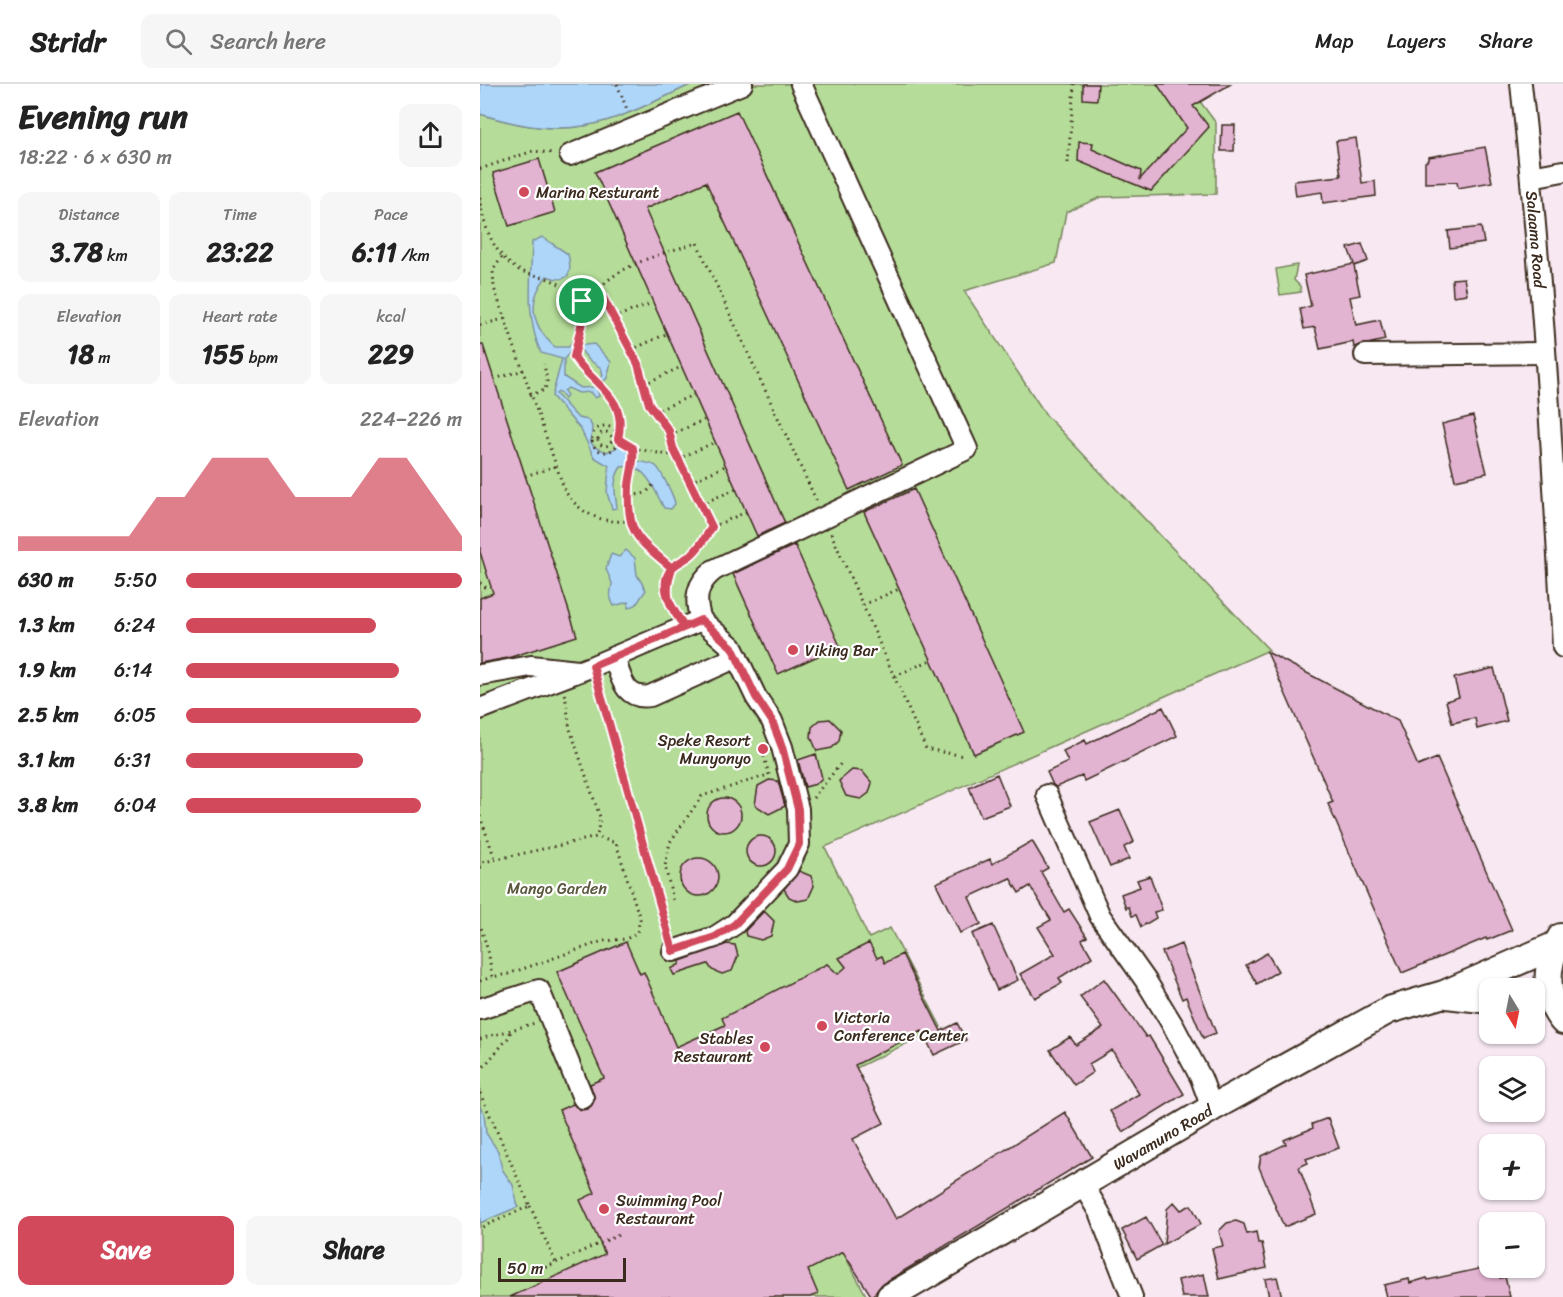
<!DOCTYPE html>
<html lang="en">
<head>
<meta charset="utf-8">
<style>
  body { margin:0; font-family:Sriracha,sans-serif; background:#f6f6f6; color:#222; height:100vh; display:flex; flex-direction:column; font-size:22px; white-space:nowrap }
  * { box-sizing:border-box; margin:0 }
  p { font-size:20px; color:#767676 }
  .icon { flex:none; width:33px; height:33px; fill:none; stroke:currentColor; stroke-width:2; stroke-linecap:round; stroke-linejoin:round }
  .map { position:relative; flex:1; overflow:hidden }
  .side { display:flex; flex-direction:column; background:#fff; width:480px }
  .side>* { flex:none }
  .needle { width:39px; rotate:170deg }
  .controls { position:absolute; left:999px; top:894px; display:grid; gap:12px }
  .controls a { display:grid; place-items:center; width:66px; height:66px; border-radius:12px; background:#fff; box-shadow:0 2px 4px #0004; font-size:30px }
  .scale { position:absolute; left:18px; bottom:15px; width:128px; box-sizing:border-box; padding-left:6px; border:3px solid #3b2a1e; border-top:0; font-size:16px; line-height:21px; white-space:nowrap; color:#3b2a1e; -webkit-text-stroke:4px #fff; paint-order:stroke }
  .pin { position:absolute; display:grid; place-items:center; width:51px; height:51px; color:#fff; margin:-26px; border:3px solid #fff; border-radius:50%; box-shadow:0 2px 6px #0007 }
  .round { display:grid; place-items:center; flex:none; width:63px; height:63px; border-radius:12px; background:#f6f6f6 }
  .overview { display:flex; align-items:center; justify-content:space-between; height:102px; padding:0 18px }
  h1 { font-size:33px; font-weight:800; line-height:45px }
  .figures { display:grid; grid-template-columns:repeat(3,1fr); gap:9px; height:102px; padding:6px 18px }
  .figures div { display:grid; align-content:center; border-radius:12px; background:#f6f6f6; text-align:center }
  .figures b { font-size:26px; font-weight:800 }
  .figures small { font-size:16px; font-weight:400 }
  .figures p { font-size:16px }
  .chart { height:168px; padding:12px 18px }
  .chart p { display:flex; justify-content:space-between }
  .chart svg { width:100%; height:108px; margin-top:6px; fill:#d1495b; opacity:.7 }
  .primary-button { display:flex; gap:12px; margin-top:auto; padding:12px 18px }
  .primary-button a { flex:1; height:69px; border-radius:12px; background:#d1495b; color:#fff; font-size:24px; font-weight:800; line-height:69px; text-align:center }
  .primary-button a+a { background:#f6f6f6; color:#222 }
  ul { padding:0 18px; list-style:none; font-size:20px }
  li { display:grid; grid-template-columns:96px 72px 1fr; align-items:center; height:45px }
  li i { height:15px; border-radius:8px; background:#d1495b }
  header { display:flex; align-items:center; gap:36px; box-sizing:border-box; height:84px; padding:0 30px; background:#fff; border-bottom:2px solid #e0e0e0 }
  header strong { font-size:28px }
  nav { display:flex; gap:33px; margin-inline-start:auto; font-size:21px }
  .search { width:420px; height:54px; background:#f6f6f6; display:flex; align-items:center; gap:15px; box-sizing:border-box; padding:0 21px; border-radius:12px; color:#767676; font-size:22px }
  main { display:flex; flex:1; min-height:0 }
  .map>svg:first-child { display:block }
  .green { fill:#b5dd99; stroke:#78845c; stroke-width:1.5 }
  .water { fill:#add6f8; stroke:#7f91a1; stroke-width:1.5; fill-rule:evenodd }
  .building { fill:#e3b3d2; stroke:#3b2a1e; stroke-width:1.5 }
  .lines { fill:none; stroke-linecap:round; stroke-linejoin:round }
  .minor-casing { stroke:#3b2a1e; stroke-width:24 }
  .major-casing { stroke:#3b2a1e; stroke-width:30 }
  .path { stroke:#3b2a1e; stroke-width:3; stroke-dasharray:1.5 4.5; stroke-linecap:butt }
  .minor { stroke:#fff; stroke-width:20 }
  .major { stroke:#fff; stroke-width:26 }
  .route-casing { stroke:#fff; stroke-width:12 }
  .route { stroke:#d1495b; stroke-width:8 }
  .poi-dot { fill:#d1495b; stroke:#fff; stroke-width:2 }
  .labels { text-anchor:middle; dominant-baseline:central; stroke-width:4.5; stroke-linejoin:round; paint-order:stroke }
  .poi-label { font-size:16px; fill:#3b2a1e; stroke:#fff; text-anchor:start }
  .street-label { font-size:16px; fill:#3b2a1e; stroke:#fff }
  .park-label { font-size:16px; fill:#5a573d; stroke:#fff }
</style>
</head>
<body>
<header>
<strong>Stridr</strong>
<div class="search"><svg class="icon" aria-label="search" viewBox="0 0 24 24"><circle cx="10" cy="10" r="6"/><path d="M15 15l6 6"/></svg>Search here</div>
<nav><a>Map</a><a>Layers</a><a>Share</a></nav>
</header>
<main>
<section class="side">
<div class="overview"><div><h1>Evening run</h1><p>18:22 · 6 × 630 m</p></div><a class="round"><svg class="icon" aria-label="share" viewBox="0 0 24 24"><path d="M12 15V3M7 8l5-5 5 5M5 13v7h14v-7"/></svg></a></div>
<div class="figures">
<div><p>Distance</p><b>3.78<small> km</small></b></div>
<div><p>Time</p><b>23:22</b></div>
<div><p>Pace</p><b>6:11<small> /km</small></b></div>
</div>
<div class="figures">
<div><p>Elevation</p><b>18<small> m</small></b></div>
<div><p>Heart rate</p><b>155<small> bpm</small></b></div>
<div><p>kcal</p><b>229</b></div>
</div>
<div class="chart"><p><span>Elevation</span>224–226 m</p>
<svg viewBox="0 0 160 44" preserveAspectRatio="none"><path d="M0 44V38L10 38L20 38L30 38L40 38L50 22L60 22L70 6L80 6L90 6L100 22L110 22L120 22L130 6L140 6L150 22L160 38V44z"/></svg>
</div>
<ul>
<li><b>630 m</b>5:50<i style="width:100%"></i></li>
<li><b>1.3 km</b>6:24<i style="width:69%"></i></li>
<li><b>1.9 km</b>6:14<i style="width:77%"></i></li>
<li><b>2.5 km</b>6:05<i style="width:85%"></i></li>
<li><b>3.1 km</b>6:31<i style="width:64%"></i></li>
<li><b>3.8 km</b>6:04<i style="width:85%"></i></li>
</ul>
<div class="primary-button"><a>Save</a><a>Share</a></div>
</section>
<div class="map">
<svg width="1083" height="1213" viewBox="0 0 1083 1213">
  <rect width="100%" height="100%" fill="#f7e8f2"/>
  <filter id="ink" filterUnits="userSpaceOnUse"><feTurbulence type="fractalNoise" baseFrequency=".0167" numOctaves="2"/><feDisplacementMap in="SourceGraphic" scale="12" xChannelSelector="R" yChannelSelector="G"/><feConvolveMatrix kernelMatrix="1 2 1 2 8 2 1 2 1" color-interpolation-filters="sRGB"/></filter>
  <g filter="url(#ink)">
    <path class="green" d="M212,0H707L736,39V110L621,113L586,128L576,179L484,207L566,331L789,566L345,763L389,854L410,844L461,943L287,1027L387,1213H0V30C93,59 128,40 212,0Z
      M817,181L814,196L820,202L821,208L800,211L796,185Z"/>
    <path class="water" d="M0,0H212C127,40 94,59 0,30Z
      M62,153L88,170C93,191 88,200 67,192C46,217 52,243 75,263H89L93,257L105,261L114,260L131,278L127,294L117,304L119,312L115,314L110,308L99,309L88,304L84,307L87,311L85,315L79,308L76,310L98,334L108,336L112,342L111,358L114,363L127,368L136,364L139,358L150,366L153,376C160,378 169,378 176,382C180,385 195,414 195,420L191,425L184,424C174,406 167,379 141,383C132,396 135,409 137,424L132,425L127,409L129,382L114,373L101,346L72,312L82,275L61,269C45,232 51,196 52,158ZM94,264L100,265L108,275L121,284L123,291L115,303L101,304L84,293V275Z
      M146,466L155,474L157,491L166,506L156,521L148,524V518L134,522C128,511 131,510 132,499L126,485L131,470L139,473Z
      M0,1023L4,1029L6,1049L18,1067L22,1085L33,1101L38,1123L0,1139Z"/>
    <path class="building" d="M603,0H618L617,16L603,15Z
      M677,0H751L713,22L729,43L671,107L598,77L599,58L613,59L612,65L661,87L660,95L707,44Z
      M257,27L422,381L369,406L226,98L165,125L305,439L277,452L115,88Z
      M742,41H755L754,67H741Z
      M876,54L882,99L895,97L896,112L843,119L842,108L816,112L814,97L861,92L856,57Z
      M1005,63L1012,98L978,104L977,98L945,99V78L949,76V73Z
      M59,75L75,128L29,142L13,89Z
      M1001,143L1004,159L970,164L968,147Z
      M882,160L888,177L874,182L880,211L870,213L876,241L900,236L905,256L874,263L873,258L840,265L835,243L824,245L820,225L831,222L824,191L874,180L868,164Z
      M984,194L987,210L973,212L972,195Z
      M0,261H3L97,552L28,574L0,579V514L13,509L0,468Z
      M993,332L1007,389L975,396L962,340Z
      M434,405L544,648L494,670L384,428Z
      M315,461L360,562L298,590L253,490Z
      M787,568L918,637L938,682L957,674L1032,846L1007,856L1006,854L922,889L848,720L853,718Z
      M1014,584L1027,637L997,645L995,634L972,639L966,617L979,613L974,594Z
      M683,623L697,652L604,697L602,692L576,703L573,701L567,688L588,678L583,667L605,656L607,660Z
      M350,635L361,646L359,657L352,664L337,667L331,653L332,643L340,636Z
      M336,670L342,694L336,700L325,703L318,676Z
      M372,686L382,687L392,699L389,709L381,715L366,712L359,697Z
      M517,690L530,722L501,733L489,703Z
      M289,696L298,697L305,722L289,730L275,721L278,702Z
      M227 731a17 17 0 1 1 34 0a17 17 0 1 1-34 0Z
      M640,726L654,758L644,763L649,775L630,783L610,738Z
      M266 767a15 15 0 1 1 30 0a15 15 0 1 1-30 0Z
      M552,757L568,784L561,788L584,828L589,825L607,853L602,856L612,873L579,894L582,899L555,914L540,890L575,870L558,843L571,836L550,802L539,809L530,794L489,813L501,840L480,849L456,799L510,775L512,780Z
      M200 793a19 19 0 1 1 38 0a19 19 0 1 1-38 0Z
      M319,787L331,792L334,802L328,815L318,817L309,813L304,805Z
      M670,792L682,826L674,828L676,834L661,843L656,831L652,832L649,823L646,824L641,810L660,803L657,796Z
      M284,827L294,837L291,852L281,856L266,852L265,847Z
      M513,841L538,896L517,906L492,850Z
      M146,858L160,890L164,888L196,963L245,941L242,934L347,880L358,890L366,883L359,874L389,859L397,874L402,872L405,879L422,870L461,947L477,939L486,956L454,971L442,947L375,981L404,1039L373,1055L416,1135L585,1028L612,1073L402,1200L392,1213L363,1168L328,1186L338,1210L330,1213H30L125,1170L100,1116L115,1109L79,1026L93,1020L101,1026L108,1025L115,1015L110,1000L124,994L77,888Z
      M247,860L255,861L258,872L252,887L242,890L232,886L228,880L194,891L191,885L200,880V877Z
      M701,860L736,949L723,954L706,913L702,915L682,868Z
      M787,869L798,887L777,900L766,881Z
      M624,895L666,953L669,952L704,1010L643,1048L630,1027L659,1010L632,966L609,980L613,988L594,1001L570,966L590,953L596,961L623,944L600,913Z
      M848,1034L859,1064L826,1075L828,1079L819,1083L836,1130L804,1143L779,1083L781,1072L806,1060L804,1056L833,1044L832,1040Z
      M694,1118L701,1126L711,1121L721,1140L684,1160L687,1125Z
      M666,1133L682,1161L657,1175L642,1146Z
      M756,1137L764,1140L767,1150L776,1148L778,1159H782L787,1184L739,1195L732,1164L743,1162L739,1147L747,1139Z
      M1003,1184H1018L1020,1194L1025,1193L1030,1213H907L904,1201L929,1195L930,1199L947,1194L948,1196Z
      M724,1190L729,1213H702L698,1196Z
      M797,1193L802,1213H789L785,1195Z"/>
    <g class="lines">
      <defs>
        <g id="minor">
          <path id="s1" d="M1041,0C1062,187 1073,375 1083,563"/>
          <path d="M90,71L262,0"/>
          <path d="M1051,93L1083,87"/>
          <path d="M885,271L1065,269"/>
          <path d="M134,573C141,593 144,616 170,612L257,573"/>
          <path d="M0,591L51,582L98,587"/>
          <path d="M0,625L113,582L221,536C214,515 216,500 234,486L487,365L321,0"/>
          <path d="M567,711L620,832L666,897L694,943L721,994L732,1024"/>
          <path d="M193,867L235,853L255,840L307,785L319,760L318,725L302,663L292,637L276,613L252,563L221,536"/>
          <path d="M0,925L59,906L103,1014"/>
          <path d="M602,1099L619,1128L652,1213"/>
        </g>
        <g id="major">
          <path d="M1081,853C1065,879 1063,913 1083,937"/>
          <path d="M967,911L1010,916"/>
          <path id="s2" d="M410,1213L732,1024L909,926L964,910L1076,861"/>
        </g>
      </defs>
      <use href="#minor" class="minor-casing"/>
      <use href="#major" class="major-casing"/>
      <path class="path" d="M137,0L148,28
        M588,79L594,0
        M0,85L53,67L73,69
        M0,114C2,140 14,172 39,186C47,190 57,191 66,194C80,199 92,207 102,217V238L94,273C115,303 148,313 138,355L153,364C155,377 150,389 149,402C147,451 156,454 192,484L187,510L194,528
        M22,173L13,186L14,204L85,407C101,431 121,439 149,437
        M121,210V203C140,181 188,167 217,159L337,418
        M102,217L121,210L158,280L169,320L188,347L193,364L232,443L214,469L192,484
        M133,234L172,219
        M0,241L24,235
        M151,266L186,250
        M14,295L44,286
        M164,300L201,283
        M50,311L65,306L67,297L64,280
        M174,328L213,311
        M112 355a13 13 0 1 1 26 0a13 13 0 1 1-26 0Z
        M118 355a7 7 0 1 1 14 0a7 7 0 1 1-14 0Z
        M190,351L224,336
        M153,364L188,371L196,369
        M198,375L235,358
        M45,392L76,382
        M210,398L245,382
        M151,412L166,409L173,401
        M221,420L256,405
        M232,443L266,428
        M351,449L446,665L484,672
        M0,499L9,506
        M383,521L419,505
        M415,592L451,576
        M118,600L188,850
        M85,610L90,645L120,733L117,753
        M284,672L289,691
        M333,714L362,678
        M0,732L15,775
        M0,784L4,778L117,753L136,759L160,835L157,849L146,855L123,857L28,890L12,893L9,871L0,840
        M193,816L185,782L190,758L222,712L288,691
        M0,897L12,893
        M0,955L55,939
        M0,987L29,953L31,946
        M0,1009L50,1122L0,1144
        M50,1122L76,1179
        M65,1197L60,1186L141,1150"/>
      <use href="#minor" class="minor"/>
      <use href="#major" class="major"/>
    </g>
  </g>
  <g class="lines" filter="url(#ink)">
    <defs>
      <path id="route" d="M102,217V238L94,273C115,303 148,313 138,355L153,364C155,377 150,389 149,402C147,451 156,454 192,484C183,511 188,521 205,543L113,582L193,867L235,853L255,840L307,785L319,760L318,725L302,663L292,637L276,613L252,563L221,536L205,543C194,528 175,501 193,483C198,478 207,475 212,470C220,463 226,452 232,443L193,364L189,347L169,320L158,280L121,210L102,217"/>
    </defs>
    <use href="#route" class="route-casing"/>
    <use href="#route" class="route"/>
  </g>
  <g class="poi-dot">
    <circle cx="44" cy="108" r="6"/>
    <circle cx="313" cy="566" r="6"/>
    <circle cx="283" cy="665" r="6"/>
    <circle cx="342" cy="942" r="6"/>
    <circle cx="285" cy="963" r="6"/>
    <circle cx="124" cy="1125" r="6"/>
  </g>
  <g class="labels">
    <g class="poi-label">
      <text x="56" y="108">Marina Resturant</text>
      <text x="325" y="566">Viking Bar</text>
      <text x="271" y="656" text-anchor="end">Speke Resort<tspan x="271" dy="18">Munyonyo</tspan></text>
      <text x="354" y="933">Victoria<tspan x="354" dy="18">Conference Center</tspan></text>
      <text x="273" y="954" text-anchor="end">Stables<tspan x="273" dy="18">Restaurant</tspan></text>
      <text x="136" y="1116">Swimming Pool<tspan x="136" dy="18">Restaurant</tspan></text>
    </g>
    <g class="street-label">
      <text stroke="none"><textPath href="#s1" startOffset="156">Salaama Road</textPath></text>
      <text stroke="none"><textPath href="#s2" startOffset="316">Wavamuno Road</textPath></text>
    </g>
    <g class="park-label">
      <text x="77" y="804">Mango Garden</text>
    </g>
  </g>
</svg>
<div class="controls">
<a><svg class="needle" viewBox="-14 -14 28 28"><path d="M0-13l5 13h-10z" fill="#e53935"/><path d="M0 13l5-13h-10z" fill="#767676"/></svg></a>
<a><svg class="icon" aria-label="layers" viewBox="0 0 24 24"><path d="M12 4l9 5-9 5-9-5zM3 14l9 5 9-5"/></svg></a>
<a>+</a>
<a>−</a>
</div>
<div class="scale">50 m</div>
<div class="pin" style="left:102px;top:217px;background:#1e9e55"><svg class="icon" aria-label="arrive" viewBox="0 0 24 24"><path d="M6 21V4h12l-3 4 3 4H6"/></svg></div>
</div>
</main>
</body>
</html>
